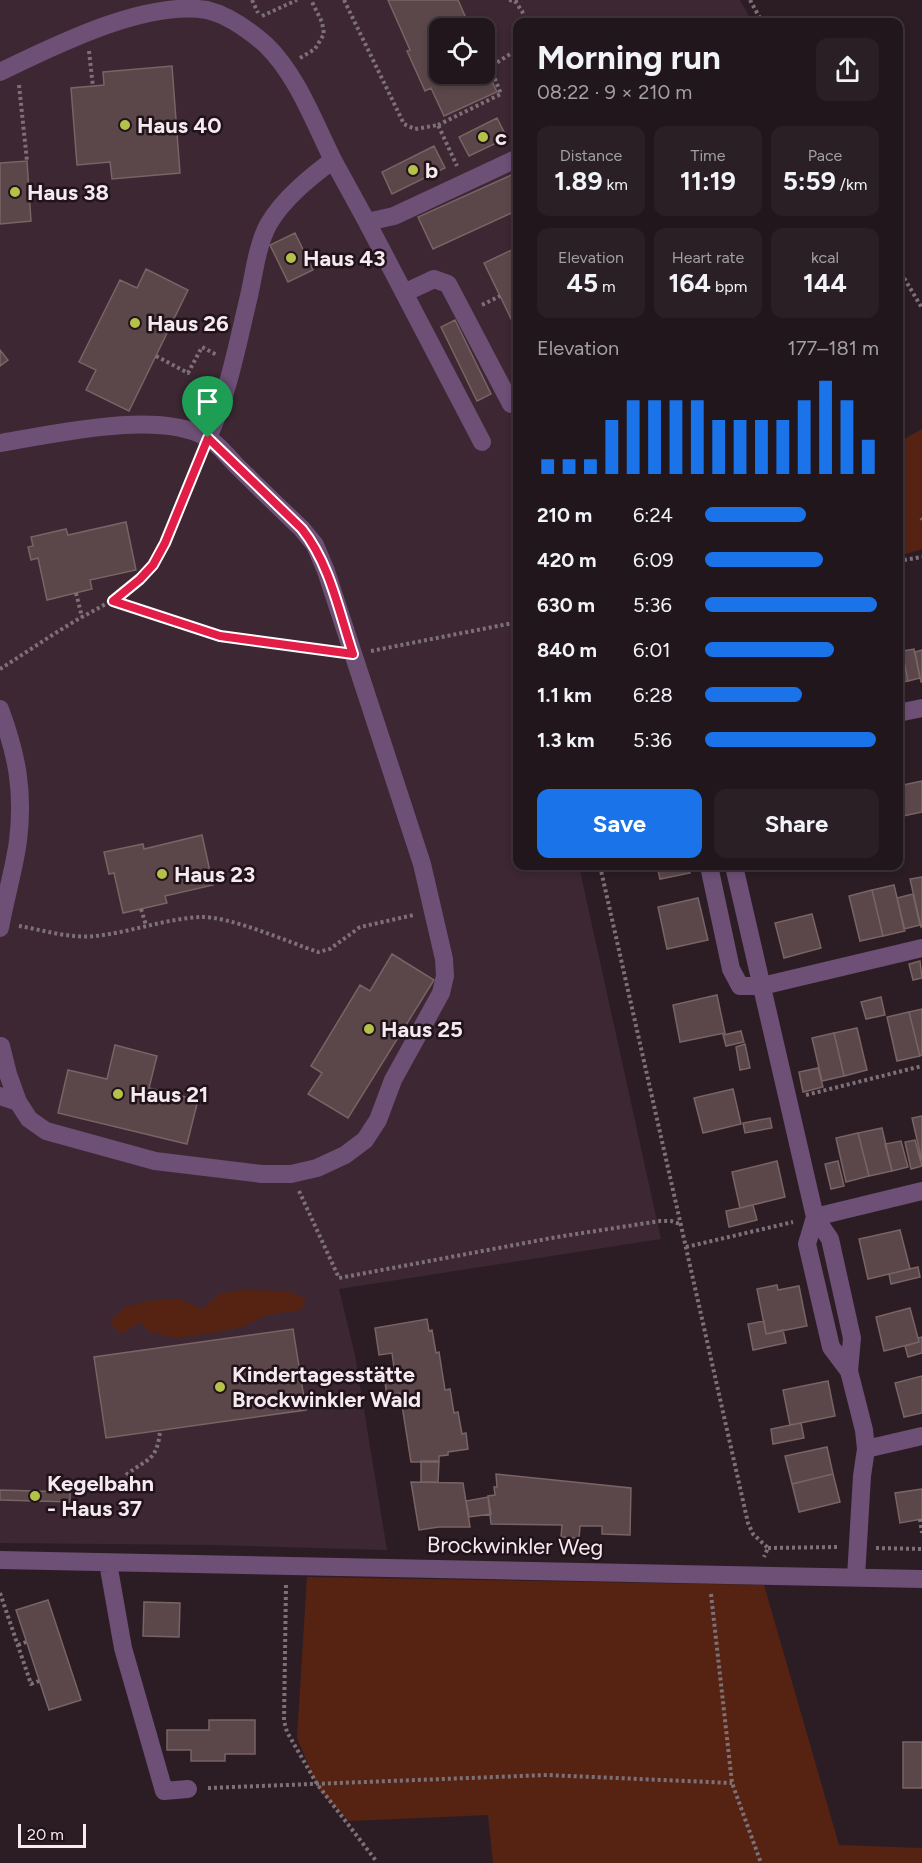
<!DOCTYPE html>
<html lang="en">
<head>
<meta charset="utf-8">
<style>
  body { margin:0; font-family:Figtree,sans-serif; background:#291f25; color:#f1f3f6; height:100vh; display:flex; flex-direction:column; font-size:22px; white-space:nowrap }
  * { box-sizing:border-box; margin:0 }
  p { font-size:20px; color:#a29fa3 }
  .icon { flex:none; width:33px; height:33px; fill:none; stroke:currentColor; stroke-width:2; stroke-linecap:round; stroke-linejoin:round }
  .map { position:relative; flex:1; overflow:hidden }
  .side { position:absolute; left:513px; top:18px; width:390px; height:852px; display:flex; flex-direction:column; background:#21161c; border-radius:12px; box-shadow:0 3px 9px #0003,0 0 0 2px #3e353b }
  .side>* { flex:none }
  .fabs { position:absolute; left:429px; top:18px; display:grid; gap:12px }
  .fabs a { display:grid; place-items:center; width:66px; height:66px; border-radius:12px; background:#21161c; box-shadow:0 3px 9px #0003,0 0 0 2px #3e353b; font-size:30px }
  .scale { position:absolute; left:18px; bottom:15px; width:68px; box-sizing:border-box; padding-left:6px; border:3px solid #f5eaf0; border-top:0; font-size:16px; line-height:21px; white-space:nowrap; color:#f5eaf0; -webkit-text-stroke:4px #22131b; paint-order:stroke }
  .pin { position:absolute; display:grid; place-items:center; width:51px; height:51px; color:#fff; margin:-62px -26px; border-radius:50% 50% 50% 0; rotate:-45deg; box-shadow:0 0 6px #0007 }
  .pin .icon { rotate:45deg }
  .round { display:grid; place-items:center; flex:none; width:63px; height:63px; border-radius:12px; background:#291f25 }
  .head { display:flex; align-items:center; justify-content:space-between; height:102px; padding:0 24px }
  h1 { font-size:33px; font-weight:700; line-height:45px }
  .stats { display:grid; grid-template-columns:repeat(3,1fr); gap:9px; height:102px; padding:6px 24px }
  .stats div { display:grid; align-content:center; border-radius:12px; background:#291f25; text-align:center }
  .stats b { font-size:26px; font-weight:700 }
  .stats small { font-size:16px; font-weight:400 }
  .stats p { font-size:16px }
  .chart { height:168px; padding:12px 24px }
  .chart p { display:flex; justify-content:space-between }
  .chart svg { width:100%; height:108px; margin-top:6px; stroke:#1a73e8; stroke-width:6 }
  .action { display:flex; gap:12px; margin-top:auto; padding:12px 24px }
  .action a { flex:1; height:69px; border-radius:12px; background:#1a73e8; color:#fff; font-size:24px; font-weight:700; line-height:69px; text-align:center }
  .action a+a { background:#291f25; color:#f1f3f6 }
  ul { padding:0 24px; list-style:none; font-size:20px }
  li { display:grid; grid-template-columns:96px 72px 1fr; align-items:center; height:45px }
  li i { height:15px; border-radius:8px; background:#1a73e8 }
  .map>svg:first-child { display:block }
  .built { fill:#3c2732; fill-rule:evenodd }
  .green { fill:#562313 }
  .building { fill:#5b4749; stroke:#786365; stroke-width:1.5 }
  .lines { fill:none; stroke-linecap:round; stroke-linejoin:round }
  .path { stroke:#7d7077; stroke-width:4; stroke-dasharray:3 3; stroke-linecap:butt }
  .minor { stroke:#6e4f76; stroke-width:18 }
  .route-casing { stroke:#fff; stroke-width:12 }
  .route { stroke:#e11d48; stroke-width:8 }
  .poi-dot { fill:#b4c24a; stroke:#22131b; stroke-width:2 }
  .labels { text-anchor:middle; dominant-baseline:central; stroke-width:5; stroke-linejoin:round; paint-order:stroke }
  .poi-label { font-size:22px; font-weight:bold; fill:#f5eaf0; stroke:#22131b; text-anchor:start }
  .street-label { font-size:22px; fill:#f5eaf0; stroke:#22131b }
</style>
</head>
<body>
<div class="map">
<svg width="922" height="1863" viewBox="0 0 922 1863">
  <rect width="100%" height="100%" fill="#2c1d25"/>
  <path class="built" d="M0,0H740L752,22H518V866H579L661,1239L339,1289L355,1355L387,1550L215,1545L0,1543ZM440,28H484V74H440Z"/>
  <path class="green" d="M922,429V549L899,556V442Z
    M238,1290L287,1291L306,1299L301,1310L266,1315L242,1327L212,1333L176,1338L150,1332L140,1322L121,1334L110,1322L124,1308L147,1301L180,1299L202,1309L220,1294Z
    M307,1577L764,1585L839,1845L922,1848V1863H493L488,1815L349,1821L319,1790L297,1738Z"/>
  <path class="building" d="M388,0H458L469,25L474,22L477,28H440V74H484V46L492,63L485,67L497,92L444,116L431,88L425,91L407,51L410,50Z
    M172,66L180,173L112,179L110,162L77,165L71,88L104,85L103,72Z
    M497,118L507,138L469,156L459,137Z
    M434,146L445,168L392,194L382,172Z
    M27,161L31,221L0,224V163Z
    M518,172V210L433,249L418,217Z
    M295,233L313,270L288,282L270,245Z
    M518,247V331H517L484,263Z
    M146,269L188,290L129,411L86,390L96,370L79,362L120,280L137,288Z
    M455,320L491,394L477,401L441,327Z
    M0,350L8,360L0,366Z
    M126,522L136,570L90,580L92,589L47,600L38,558L31,560L28,547L33,546L31,537L66,529L68,535Z
    M914,649L920,678L908,681L902,651Z
    M922,650V682H921L915,652Z
    M902,651L908,681L898,683V652Z
    M922,781V812L898,817V786Z
    M202,835L213,885L165,896L167,903L123,913L114,873L109,874L104,852L143,844L144,849Z
    M657,866H688L690,873L660,879Z
    M922,877V926L921,927L910,879Z
    M894,885L905,931L883,936L872,890Z
    M872,890L883,936L860,941L849,896Z
    M913,894L920,925L904,929L897,898Z
    M698,898L708,940L667,949L658,907Z
    M812,914L821,948L784,958L775,923Z
    M392,954L434,980L348,1118L308,1094L322,1073L311,1066L360,985L370,991Z
    M920,961L922,978L913,980L909,964Z
    M717,995L725,1033L680,1042L673,1005Z
    M881,997L885,1015L866,1019L861,1002Z
    M922,1009V1055L920,1056L909,1012Z
    M909,1012L920,1056L897,1061L887,1017Z
    M857,1028L867,1070L844,1076L834,1033Z
    M741,1031L744,1042L726,1046L723,1035Z
    M834,1033L844,1076L822,1081L812,1038Z
    M745,1044L750,1068L740,1070L736,1047Z
    M115,1045L157,1056L149,1088L198,1100L187,1144L58,1113L68,1070L107,1079Z
    M818,1068L823,1087L803,1092L799,1072Z
    M733,1089L741,1124L703,1133L694,1098Z
    M922,1116V1161L912,1118Z
    M770,1118L772,1128L745,1133L743,1123Z
    M882,1128L892,1171L869,1176L858,1133Z
    M858,1133L869,1176L846,1182L836,1138Z
    M915,1140L922,1166L911,1169L905,1142Z
    M901,1141L908,1167L892,1171L885,1144Z
    M777,1161L785,1197L740,1208L732,1172Z
    M838,1161L844,1186L831,1189L825,1164Z
    M753,1205L757,1220L729,1227L726,1211Z
    M900,1230L910,1269L868,1279L859,1239Z
    M918,1267L920,1277L891,1284L889,1274Z
    M777,1285L778,1290L799,1286L807,1326L766,1334L757,1289Z
    M910,1308L919,1342L884,1351L876,1317Z
    M427,1319L429,1331L432,1330L436,1353L439,1352L445,1390L450,1389L454,1413L458,1412L462,1434L466,1433L468,1449L448,1452V1455L439,1456V1462H411L400,1393L387,1395L384,1377L395,1375L392,1353L379,1355L375,1328Z
    M764,1321L766,1334L783,1330L786,1343L753,1350L748,1324Z
    M293,1329L306,1410L106,1438L94,1357Z
    M922,1337V1353L908,1357L905,1346L919,1342L918,1338Z
    M922,1376V1413L904,1417L895,1383Z
    M828,1381L835,1416L790,1425L783,1390Z
    M801,1423L804,1438L773,1444L771,1429Z
    M827,1447L833,1474L792,1484L785,1456Z
    M421,1461H439L438,1482H421Z
    M496,1474L631,1488L630,1535L602,1534V1526H580L579,1538L561,1537L562,1525L491,1524L488,1496L495,1495L494,1487H497Z
    M833,1474L840,1502L799,1512L792,1484Z
    M411,1482L463,1483L470,1527H439L419,1530Z
    M922,1489V1519L900,1523L895,1493Z
    M0,1490L70,1492V1502L0,1500Z
    M488,1497L491,1514L469,1517L466,1501Z
    M48,1600L81,1700L49,1710L16,1610Z
    M144,1602L180,1603L179,1637L143,1636Z
    M209,1720H255V1754H225V1761H191V1750H167V1730H209Z
    M903,1742H922V1788H903Z"/>
  <g class="lines">
    <path class="path" d="M252,0L258,13
      M344,0L404,124L415,129L438,125L457,166
      M509,0L515,1L522,11L526,22
      M750,0L762,22
      M515,1L521,0
      M262,16L297,0
      M89,51L93,87
      M300,58L315,49L324,34L322,22L311,0
      M19,85L27,161
      M438,125L501,94L490,67L518,49
      M898,268L922,308
      M482,305L500,296
      M156,356L188,373L202,347L217,355
      M921,518L922,519
      M898,561L922,557
      M76,593L82,617
      M113,601L221,636L331,651
      M371,651L518,622
      M0,669C27,652 54,633 82,617C108,603 134,590 152,565C174,537 188,489 201,455
      M600,866L748,1523L753,1534L768,1548L764,1557
      M141,909L146,925
      M19,926C43,930 71,939 96,936C131,932 165,919 200,917C230,916 288,942 318,952L330,949L360,927L414,915
      M806,1095L922,1066
      M299,1191L339,1278L557,1237L660,1221H671L680,1224
      M686,1247L793,1222
      M126,1475C147,1458 157,1462 160,1431
      M920,1519L922,1533
      M768,1548L839,1547
      M876,1548L922,1549
      M286,1585L284,1721L287,1732L317,1784L377,1862
      M0,1593L31,1684L39,1681
      M711,1594L732,1783L761,1863
      M18,1645L26,1642
      M208,1788L547,1775L732,1783"/>
    <path class="minor" d="M0,72C56,45 145,0 207,10C228,15 250,31 266,45C297,75 314,122 333,160C309,178 283,199 268,225C257,246 254,274 249,296C237,346 229,391 208,438
      M333,160L367,222L394,216L518,158
      M367,222L482,442
      M404,293L434,279L448,284L511,404
      M0,443C55,434 157,410 206,437C218,443 227,456 236,465C258,487 280,508 302,529L315,545L326,571L422,864L444,959L445,976L441,993L393,1080L378,1120L365,1140L345,1155L317,1168L291,1174H262L155,1161L46,1131L29,1119L18,1102L0,1096
      M0,709C17,755 24,791 18,841C14,870 5,899 0,928
      M898,713L922,708
      M709,866L731,969L740,986H762L922,948
      M734,866L815,1217L830,1239L852,1338L849,1371L864,1430L866,1449L862,1476L856,1577
      M1,1046L8,1074L18,1102
      M815,1217L807,1244L831,1347L849,1371
      M815,1217L922,1191
      M866,1449L922,1436
      M0,1560L922,1579
      M108,1563L123,1648L164,1791L188,1789"/>
  </g>
  <g class="lines">
    <defs>
      <path id="route" d="M208,438L302,529C330,564 339,612 353,654L220,636L113,601L140,579L153,565L165,543Z"/>
    </defs>
    <use href="#route" class="route-casing"/>
    <use href="#route" class="route"/>
  </g>
  <g class="poi-dot">
    <circle cx="125" cy="125" r="6"/>
    <circle cx="483" cy="137" r="6"/>
    <circle cx="413" cy="170" r="6"/>
    <circle cx="15" cy="192" r="6"/>
    <circle cx="291" cy="258" r="6"/>
    <circle cx="135" cy="323" r="6"/>
    <circle cx="162" cy="874" r="6"/>
    <circle cx="369" cy="1029" r="6"/>
    <circle cx="118" cy="1094" r="6"/>
    <circle cx="220" cy="1387" r="6"/>
    <circle cx="35" cy="1496" r="6"/>
  </g>
  <g class="labels">
    <g class="poi-label">
      <text x="137" y="125">Haus 40</text>
      <text x="495" y="137">c</text>
      <text x="425" y="170">b</text>
      <text x="27" y="192">Haus 38</text>
      <text x="303" y="258">Haus 43</text>
      <text x="147" y="323">Haus 26</text>
      <text x="174" y="874">Haus 23</text>
      <text x="381" y="1029">Haus 25</text>
      <text x="130" y="1094">Haus 21</text>
      <text x="232" y="1374">Kindertagesstätte<tspan x="232" dy="25">Brockwinkler Wald</tspan></text>
      <text x="47" y="1483">Kegelbahn<tspan x="47" dy="25">- Haus 37</tspan></text>
    </g>
    <g class="street-label">
      <text transform="translate(515 1546) rotate(1)">Brockwinkler Weg</text>
    </g>
  </g>
</svg>
<div class="fabs">
<a><svg class="icon" aria-label="locate" viewBox="0 0 24 24"><circle cx="12" cy="12" r="6"/><path d="M12 2v4M12 18v4M2 12h4M18 12h4"/></svg></a>
</div>
<div class="scale">20 m</div>
<div class="pin" style="left:208px;top:438px;background:#1e9e55"><svg class="icon" aria-label="arrive" viewBox="0 0 24 24"><path d="M6 21V4h12l-3 4 3 4H6"/></svg></div>
<section class="side">
<div class="head"><div><h1>Morning run</h1><p>08:22 · 9 × 210 m</p></div><a class="round"><svg class="icon" aria-label="share" viewBox="0 0 24 24"><path d="M12 15V3M7 8l5-5 5 5M5 13v7h14v-7"/></svg></a></div>
<div class="stats">
<div><p>Distance</p><b>1.89<small> km</small></b></div>
<div><p>Time</p><b>11:19</b></div>
<div><p>Pace</p><b>5:59<small> /km</small></b></div>
</div>
<div class="stats">
<div><p>Elevation</p><b>45<small> m</small></b></div>
<div><p>Heart rate</p><b>164<small> bpm</small></b></div>
<div><p>kcal</p><b>144</b></div>
</div>
<div class="chart"><p><span>Elevation</span>177–181 m</p>
<svg viewBox="0 0 160 44" preserveAspectRatio="none"><path d="M5 44V38M15 44V38M25 44V38M35 44V22M45 44V14M55 44V14M65 44V14M75 44V14M85 44V22M95 44V22M105 44V22M115 44V22M125 44V14M135 44V6M145 44V14M155 44V30"/></svg>
</div>
<ul>
<li><b>210 m</b>6:24<i style="width:58%"></i></li>
<li><b>420 m</b>6:09<i style="width:68%"></i></li>
<li><b>630 m</b>5:36<i style="width:99%"></i></li>
<li><b>840 m</b>6:01<i style="width:74%"></i></li>
<li><b>1.1 km</b>6:28<i style="width:56%"></i></li>
<li><b>1.3 km</b>5:36<i style="width:98%"></i></li>
</ul>
<div class="action"><a>Save</a><a>Share</a></div>
</section>
</div>
</body>
</html>
